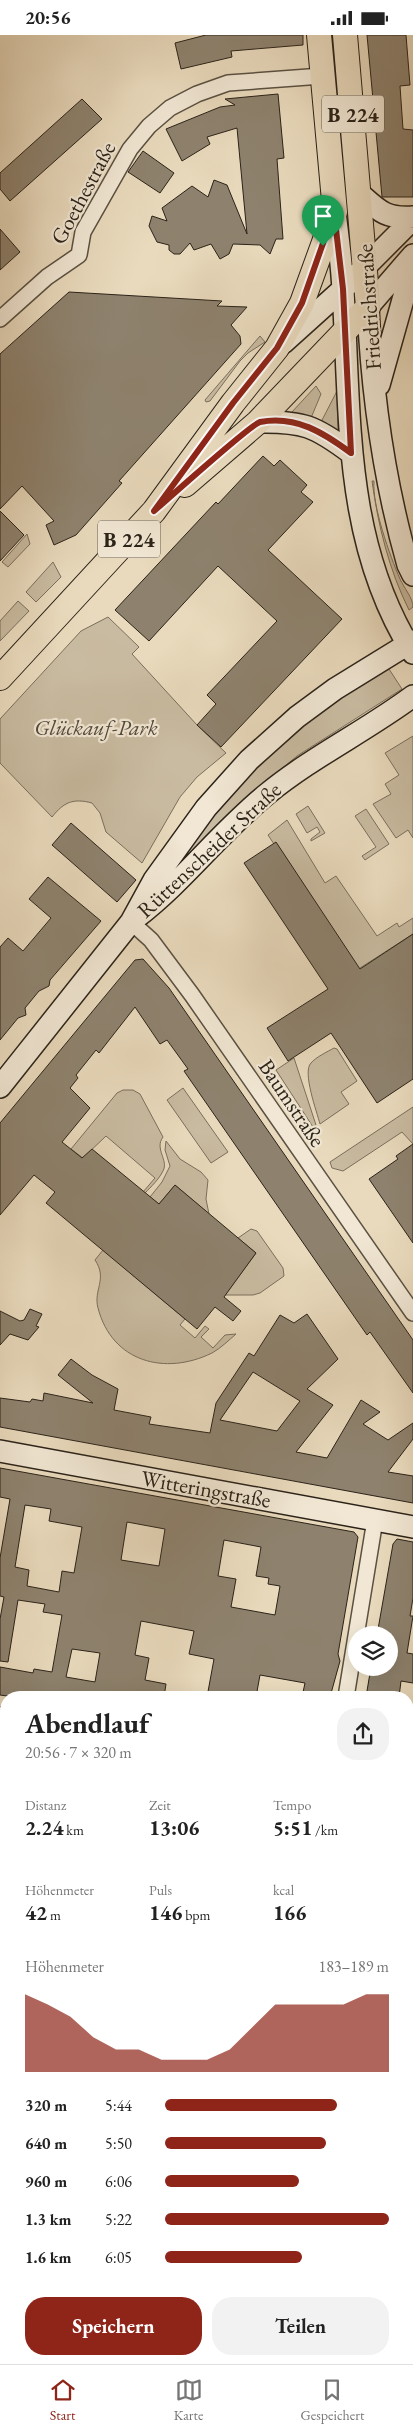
<!DOCTYPE html>
<html lang="de">
<head>
<meta charset="utf-8">
<style>
  body { margin:0; font-family:"EB Garamond",serif; background:#f2f2f2; color:#222; height:100vh; display:flex; flex-direction:column; font-size:19px; white-space:nowrap }
  * { box-sizing:border-box; margin:0 }
  p { font-size:16px; color:#767676 }
  .icon { flex:none; width:28px; height:28px; fill:none; stroke:currentColor; stroke-width:2; stroke-linecap:round; stroke-linejoin:round }
  .map { position:relative; flex:1; overflow:hidden }
  .drawer { position:absolute; left:0px; top:1656px; width:414px; height:674px; display:flex; flex-direction:column; background:#fff; border-radius:20px 20px 0 0; box-shadow:0 5px 20px #0002 }
  .drawer>* { flex:none }
  .buttons { position:absolute; left:348px; top:1591px; display:grid; gap:10px }
  .buttons a { display:grid; place-items:center; width:50px; height:50px; border-radius:50%; background:#fff; box-shadow:0 5px 20px #0002; font-size:25px }
  .pin { position:absolute; display:grid; place-items:center; width:42px; height:42px; color:#fff; margin:-51px -21px; border-radius:50% 50% 50% 0; rotate:-45deg; box-shadow:0 0 5px #0007 }
  .pin .icon { rotate:45deg }
  .round { display:grid; place-items:center; flex:none; width:52px; height:52px; border-radius:20px; background:#f2f2f2 }
  .head { display:flex; align-items:center; justify-content:space-between; height:85px; padding:0 25px }
  h1 { font-size:28px; font-weight:700; line-height:38px }
  .metrics { display:grid; grid-template-columns:repeat(3,1fr); gap:8px; height:85px; padding:5px 25px }
  .metrics div { display:grid; align-content:center }
  .metrics b { font-size:21px; font-weight:700 }
  .metrics small { font-size:14px; font-weight:400 }
  .metrics p { font-size:14px }
  .chart { height:140px; padding:10px 25px }
  .chart p { display:flex; justify-content:space-between }
  .chart svg { width:100%; height:90px; margin-top:5px; fill:#8f2418; opacity:.7 }
  .cta { display:flex; gap:10px; margin-top:auto; padding:10px 25px }
  .cta a { flex:1; height:58px; border-radius:20px; background:#8f2418; color:#fff; font-size:20px; font-weight:700; line-height:58px; text-align:center }
  .cta a+a { background:#f2f2f2; color:#222 }
  ul { padding:0 25px; list-style:none; font-size:16px }
  li { display:grid; grid-template-columns:80px 60px 1fr; align-items:center; height:38px }
  li i { height:12px; border-radius:6px; background:#8f2418 }
  .status { display:flex; justify-content:space-between; align-items:center; height:35px; padding:0 25px; background:#fff; direction:ltr }
  .status svg { height:14px; fill:currentColor }
  .menu { display:flex; justify-content:space-around; align-items:center; height:70px; border-top:1px solid #e0e0e0; background:#fff; font-size:14px; color:#767676 }
  .menu a { display:grid; justify-items:center; gap:2px }
  .menu .active { color:#8f2418 }
  .map>svg:first-child { display:block }
  .green { fill:#c9bba1; stroke:#7a6f5d }
  .building { fill:#8e826e; stroke:#2b2319; fill-rule:evenodd }
  .lines { fill:none; stroke-linecap:round; stroke-linejoin:round }
  .street-casing { stroke:#5a5142; stroke-width:18 }
  .secondary-casing { stroke:#2b2319; stroke-width:24 }
  .primary-casing { stroke:#2b2319; stroke-width:26 }
  .street { stroke:#f1e7d4; stroke-width:15 }
  .secondary { stroke:#f1e7d4; stroke-width:21 }
  .primary { stroke:#e9dabd; stroke-width:24 }
  .tram { stroke:#2b2319; stroke-width:1 }
  .route-casing { stroke:#fff; stroke-width:10 }
  .route { stroke:#8f2418; stroke-width:6 }
  .labels { text-anchor:middle; dominant-baseline:central; stroke-width:4.5; stroke-linejoin:round; paint-order:stroke }
  .shield { fill:#f1e7d4; stroke:#665e51; stroke-width:1 }
  .shield-label { font-size:21px; font-weight:bold; fill:#2b2319 }
  .street-label { font-size:22px; fill:#2b2319; stroke:#f1e7d4 }
  .park-label { font-size:22px; font-style:italic; fill:#52493b; stroke:#f1e7d4 }
</style>
</head>
<body>
<div class="status"><b>20:56</b><svg viewBox="0 0 49 12"><path d="M0 12V9h3v3zM5 12V6h3v6zM10 12V3h3v9zM15 12V0h3v12zM26 1h20v11H26zM47 4h2v5h-2z"/></svg></div>
<div class="map">
<svg width="413" height="2329" viewBox="0 0 413 2329">
  <rect width="100%" height="100%" fill="#e9dabd"/>
  <filter id="stains"><feTurbulence type="fractalNoise" baseFrequency=".004" numOctaves="4"/><feColorMatrix values="0 0 0 0 .2 0 0 0 0 .09 0 0 0 0 .02 0 0 0 .5 -.17"/></filter>
  <radialGradient id="worn" r=".72"><stop offset=".6" stop-color="#630" stop-opacity="0"/><stop offset="1" stop-color="#630" stop-opacity=".3"/></radialGradient>
  <path class="green" d="M260,301L265,307L248,318L240,326L210,366L206,367L205,365Z
    M316,351L321,359L311,383L291,378Z
    M337,356L338,397L321,387Z
    M372,446H374C372,471 390,521 400,544C404,553 413,563 413,572L409,575C389,535 378,490 372,446Z
    M27,499L30,509L8,532L2,527Z
    M53,527L61,542L36,567L26,557Z
    M18,566L29,576L0,606V586Z
    M108,582L139,612L132,619L197,690L226,718L197,742L180,762L142,828L106,797L100,778L92,768C73,763 64,767 52,782L0,728V684L81,596Z
    M387,631L402,654L297,721L256,755L164,848C195,805 224,759 264,722C302,688 345,660 387,631Z
    M413,701V803L408,795L396,803L373,769L391,759L385,749L399,740L385,718Z
    M308,771L325,798L311,806V804L320,797L317,792L307,798L296,779Z
    M366,774L389,809L365,825L362,821L376,812L355,781Z
    M287,785L325,848L336,841L377,901L397,888L399,892L413,883V899L346,942L350,923L268,800Z
    M334,1013L337,1014L357,1046L341,1057L349,1069L320,1089C317,1077 302,1037 311,1028C316,1022 327,1017 334,1013Z
    M294,1023L316,1090L313,1092L276,1035Z
    M183,1053L228,1117L211,1128L167,1065Z
    M123,1055H133L140,1059L163,1102C154,1114 169,1125 163,1136C159,1144 151,1152 145,1158L143,1157L155,1143L106,1101L83,1123L71,1114L117,1058Z
    M413,1072V1109L402,1097L343,1136L332,1133L330,1127Z
    M166,1106L180,1124L201,1137L208,1145L206,1164L209,1179L175,1150L159,1169L150,1162L162,1147L170,1131L165,1115Z
    M251,1194L257,1196L283,1233L284,1241L260,1258L253,1260H225L256,1218L238,1203Z
    M103,1215L185,1284L180,1290L195,1303L205,1291L209,1294L201,1302L213,1313L225,1300L236,1299C229,1305 221,1313 212,1318C165,1341 112,1327 98,1273C93,1255 108,1244 95,1225Z"/>
  <path class="building" d="M206,0H303V10L231,16L232,22L181,34L175,8Z
    M367,0H406L410,50L400,51L403,94L413,95V162H382Z
    M278,59L284,123L277,124L283,204H276L270,219L260,210L233,209L229,219L220,224L211,209L194,215L190,208L180,219H174L169,215V210L157,207L149,191L152,181L167,186L162,173L192,151L208,162L214,145L227,150L247,199L237,93L207,102L210,109L182,126L166,94L220,72L235,70L225,64Z
    M82,64L102,84L10,166L0,154V138Z
    M143,116L174,138L160,158L128,137Z
    M0,194L20,217L0,235Z
    M69,257L222,266L217,271L247,272L231,290L240,301L241,309L119,446L122,448L76,500L54,510L46,490L54,486L22,451L0,474V319Z
    M263,421L274,431L280,425L307,450L301,457L313,467L268,515L342,584L221,712L197,690L216,669L207,660L277,586L218,531L149,606L115,575L216,467L218,469Z
    M0,476L24,500L0,526Z
    M71,788L136,845L117,867L52,810Z
    M276,807L360,934L413,899V1044L377,1068L331,998L288,1026L267,993L328,954L244,828Z
    M48,842L101,886L50,945L49,951L39,956L25,973L26,980L18,983L0,1005V912L8,903L23,916L51,883L29,864Z
    M143,924L169,953L413,1305V1358L370,1297L367,1300L184,1036L188,1034L167,1005L160,1009L135,972L99,1018L96,1015L76,1040L78,1043L70,1053L90,1073L62,1107L82,1123L92,1114L159,1169L175,1150L256,1218L224,1262L241,1276L233,1286L215,1272L197,1294L46,1168L55,1157L34,1140L0,1180V1088L135,925Z
    M413,1109V1208L369,1144L398,1124L396,1121Z
    M30,1274L42,1279L36,1291L39,1292L28,1305L10,1299L0,1310V1276L20,1286L24,1285Z
    M307,1279L338,1324L307,1354L333,1370L296,1417L327,1423L361,1365L380,1377L363,1389L388,1405L413,1388V1404L388,1437L413,1441V1468L0,1392V1363L30,1367L32,1364L43,1366L44,1358L93,1368L58,1340L71,1324L92,1340L118,1354L114,1375L151,1382L149,1389L210,1398L216,1368L249,1318L254,1321L280,1280L294,1288ZM253,1337L300,1366L277,1396L220,1385Z
    M0,1433L354,1497L358,1502L338,1619L340,1626L330,1662H302L305,1648L260,1640L256,1662H207L214,1624L189,1619L194,1596L141,1586L135,1620L149,1623L145,1645L166,1649L164,1662H14L0,1660V1632L33,1638L34,1634L52,1637L62,1580L43,1577L45,1569L18,1565L8,1627L0,1626V1584L4,1562L0,1561V1523L10,1464L0,1462ZM25,1470L51,1474L49,1486L82,1492L74,1538L62,1536L59,1557L27,1551L29,1535L15,1532ZM127,1487L165,1494L159,1531L121,1525ZM224,1505L261,1512L256,1541L269,1543L268,1549L280,1551L275,1580L231,1572L236,1544L218,1541ZM72,1614L100,1618L95,1647L66,1642Z
    M397,1504L413,1507V1563L410,1581H413L407,1618L413,1619V1648L401,1646L399,1662H366L371,1632H389V1600H377L393,1509Z"/>
  <g class="lines">
    <defs>
      <path id="street" d="M0,284L47,242L79,220L83,197L130,114L149,91L170,73L197,59L228,48L322,41
        M131,887L151,905L192,960L413,1278
        M346,1662L375,1485
        M0,1680L6,1681
        M408,1751L413,1752
        M0,2148L6,2123
        M408,2312L413,2314
        M232,2329L233,2324"/>
      <path id="secondary" d="M360,159C379,176 386,184 413,182
        M335,177C338,203 342,230 343,256C351,382 343,507 413,618
        M413,220L368,272C372,359 384,446 408,530L413,540
        M283,308L343,254L413,184
        M379,350L413,229
        M258,387C303,386 315,391 351,418
        M137,882C184,846 220,797 267,759C312,722 366,696 413,661
        M0,1052L131,887L154,845L206,773L249,725L297,682L335,654L413,606
        M0,1416L413,1492
        M0,2021L6,2022
        M408,2064L413,2065"/>
      <path id="primary" d="M185,450L258,387L368,272L345,0
        M0,643L154,476L233,368L277,313L302,268L335,177L319,0"/>
    </defs>
    <use href="#street" class="street-casing"/>
    <use href="#secondary" class="secondary-casing"/>
    <use href="#primary" class="primary-casing"/>
    <use href="#street" class="street"/>
    <use href="#secondary" class="secondary"/>
    <use href="#primary" class="primary"/>
    <path class="tram" d="M0,2025H6
      M408,2060L413,2061
      M408,2068L413,2070"/>
  </g>
  <g class="lines">
    <defs>
      <path id="route" d="M334,177L343,254L351,418C324,398 296,380 260,387C251,389 168,464 154,476L233,368L277,313L302,268Z"/>
    </defs>
    <use href="#route" class="route-casing"/>
    <use href="#route" class="route"/>
  </g>
  <g class="labels">
    <g class="shield">
      <rect x="322" y="60.5" width="62" height="37" rx="4"/>
      <rect x="98" y="485.5" width="62" height="37" rx="4"/>
    </g>
    <g class="shield-label">
      <text x="353" y="79">B 224</text>
      <text x="129" y="504">B 224</text>
    </g>
    <g class="street-label">
      <text transform="translate(83 158) rotate(-62)">Goethestraße</text>
      <text transform="translate(369 272) rotate(-94)">Friedrichstraße</text>
      <text transform="translate(209 815) rotate(-43)">Rüttenscheider Straße</text>
      <text transform="translate(292 1068) rotate(56)">Baumstraße</text>
      <text transform="translate(206 1454) rotate(10)">Witteringstraße</text>
    </g>
    <g class="park-label">
      <text x="96" y="692">Glückauf-Park</text>
    </g>
  </g>
  <rect width="100%" height="100%" filter="url(#stains)"/>
  <rect width="100%" height="100%" fill="url(#worn)"/>
</svg>
<div class="buttons">
<a><svg class="icon" aria-label="layers" viewBox="0 0 24 24"><path d="M12 4l9 5-9 5-9-5zM3 14l9 5 9-5"/></svg></a>
</div>
<div class="pin" style="left:323px;top:211px;background:#1e9e55"><svg class="icon" aria-label="arrive" viewBox="0 0 24 24"><path d="M6 21V4h12l-3 4 3 4H6"/></svg></div>
<section class="drawer">
<div class="head"><div><h1>Abendlauf</h1><p>20:56 · 7 × 320 m</p></div><a class="round"><svg class="icon" aria-label="share" viewBox="0 0 24 24"><path d="M12 15V3M7 8l5-5 5 5M5 13v7h14v-7"/></svg></a></div>
<div class="metrics">
<div><p>Distanz</p><b>2.24<small> km</small></b></div>
<div><p>Zeit</p><b>13:06</b></div>
<div><p>Tempo</p><b>5:51<small> /km</small></b></div>
</div>
<div class="metrics">
<div><p>Höhenmeter</p><b>42<small> m</small></b></div>
<div><p>Puls</p><b>146<small> bpm</small></b></div>
<div><p>kcal</p><b>166</b></div>
</div>
<div class="chart"><p><span>Höhenmeter</span>183–189 m</p>
<svg viewBox="0 0 160 44" preserveAspectRatio="none"><path d="M0 44V6L10 11L20 17L30 27L40 33L50 33L60 38L70 38L80 38L90 33L100 22L110 11L120 11L130 11L140 11L150 6L160 6V44z"/></svg>
</div>
<ul>
<li><b>320 m</b>5:44<i style="width:77%"></i></li>
<li><b>640 m</b>5:50<i style="width:72%"></i></li>
<li><b>960 m</b>6:06<i style="width:60%"></i></li>
<li><b>1.3 km</b>5:22<i style="width:100%"></i></li>
<li><b>1.6 km</b>6:05<i style="width:61%"></i></li>
</ul>
<div class="cta"><a>Speichern</a><a>Teilen</a></div>
</section>
</div>
<nav class="menu">
<a class="active"><svg class="icon" aria-label="home" viewBox="0 0 24 24"><path d="M3 11l9-7 9 7M6 9v11h12V9"/></svg>Start</a>
<a><svg class="icon" aria-label="map" viewBox="0 0 24 24"><path d="M3 6l6-2 6 2 6-2v14l-6 2-6-2-6 2zM9 4v14M15 6v14"/></svg>Karte</a>
<a><svg class="icon" aria-label="saved" viewBox="0 0 24 24"><path d="M7 4h10v16l-5-4-5 4z"/></svg>Gespeichert</a>
</nav>
</body>
</html>
